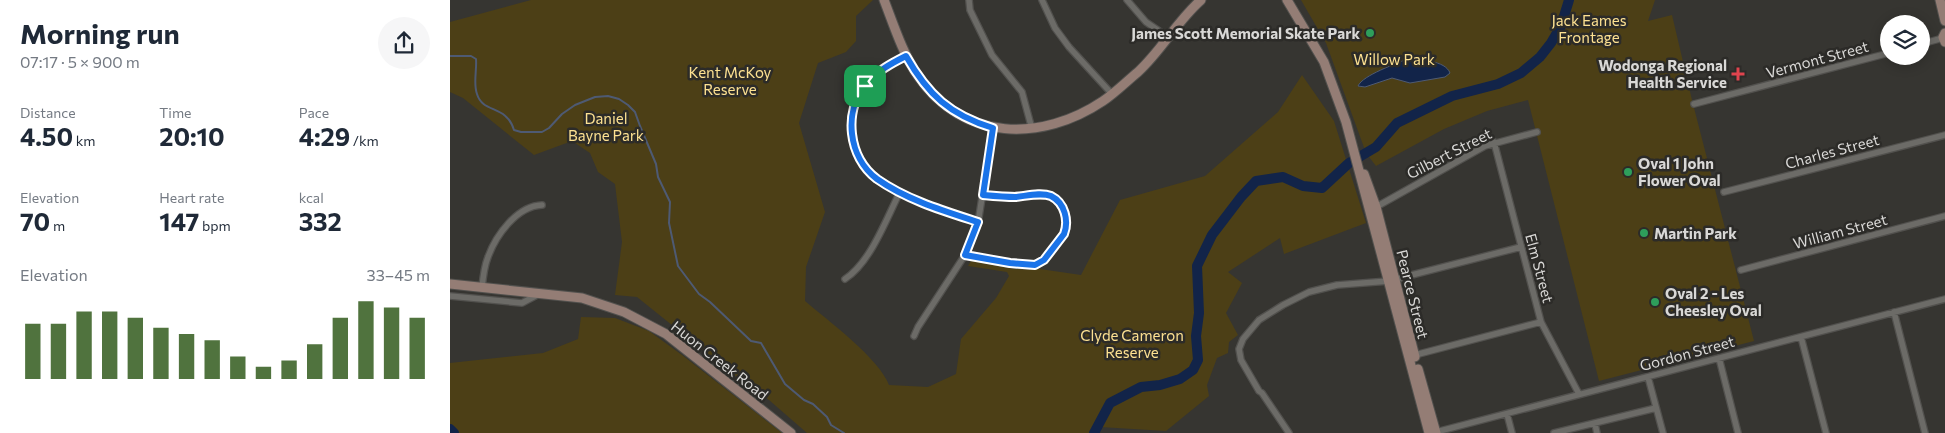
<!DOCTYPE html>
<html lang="en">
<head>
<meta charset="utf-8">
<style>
  body { margin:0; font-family:Commissioner,sans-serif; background:#f6f6f7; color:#1f2937; height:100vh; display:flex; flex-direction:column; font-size:19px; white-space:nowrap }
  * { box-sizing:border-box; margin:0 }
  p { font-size:16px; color:#747a83 }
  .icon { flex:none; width:28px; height:28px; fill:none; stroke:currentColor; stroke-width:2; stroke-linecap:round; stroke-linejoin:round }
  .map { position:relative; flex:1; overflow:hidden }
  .side { display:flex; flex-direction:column; background:#fff; width:450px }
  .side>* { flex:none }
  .controls { position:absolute; left:1430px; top:15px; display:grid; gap:10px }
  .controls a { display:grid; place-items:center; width:50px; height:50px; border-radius:50%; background:#fff; box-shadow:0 2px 12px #0003; font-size:25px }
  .pin { position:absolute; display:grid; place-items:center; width:42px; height:42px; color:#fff; margin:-21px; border-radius:10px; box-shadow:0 2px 8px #0006 }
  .round { display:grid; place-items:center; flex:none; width:52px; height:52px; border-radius:26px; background:#f6f6f7 }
  .summary { display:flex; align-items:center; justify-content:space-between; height:85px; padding:0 20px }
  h1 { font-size:28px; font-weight:700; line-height:38px }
  .figures { display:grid; grid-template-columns:repeat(3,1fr); gap:8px; height:85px; padding:5px 20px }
  .figures div { display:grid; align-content:center }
  .figures b { font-size:25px; font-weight:700 }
  .figures small { font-size:14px; font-weight:400 }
  .figures p { font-size:14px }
  .chart { height:140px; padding:10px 20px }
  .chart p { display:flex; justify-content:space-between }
  .chart svg { width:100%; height:90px; margin-top:5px; stroke:#50733e; stroke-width:6 }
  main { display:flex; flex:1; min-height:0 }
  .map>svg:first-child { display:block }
  .green { fill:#4c3f16 }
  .water { fill:#122449; stroke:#4e5a73 }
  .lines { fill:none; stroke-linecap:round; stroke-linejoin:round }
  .stream { stroke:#4e5a73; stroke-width:2 }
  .river { stroke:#122449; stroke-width:10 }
  .street-casing { stroke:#52514e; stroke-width:8 }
  .secondary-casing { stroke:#52514e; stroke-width:11 }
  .street { stroke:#6c6b67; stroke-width:5.5 }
  .secondary { stroke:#947d75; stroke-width:9 }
  .route-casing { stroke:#fff; stroke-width:10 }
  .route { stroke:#1a73e8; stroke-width:6 }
  .leisure-dot { fill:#2e9e5b; stroke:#2c2b28; stroke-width:2 }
  .health-dot { fill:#e0444e; stroke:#2c2b28; stroke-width:2 }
  .labels { text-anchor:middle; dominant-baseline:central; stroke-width:5; stroke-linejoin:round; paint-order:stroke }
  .park-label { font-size:15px; fill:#fde191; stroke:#2c2b28 }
  .poi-label { font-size:15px; font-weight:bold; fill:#d9d8d6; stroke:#2c2b28; text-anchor:start }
  .street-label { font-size:15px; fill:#d9d8d6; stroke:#2c2b28 }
</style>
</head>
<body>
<main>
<section class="side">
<div class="summary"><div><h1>Morning run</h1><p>07:17 · 5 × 900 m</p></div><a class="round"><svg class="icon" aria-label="share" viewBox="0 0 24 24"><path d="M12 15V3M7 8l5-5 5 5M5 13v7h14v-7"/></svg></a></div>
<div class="figures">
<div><p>Distance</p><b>4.50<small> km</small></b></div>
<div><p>Time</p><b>20:10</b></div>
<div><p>Pace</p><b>4:29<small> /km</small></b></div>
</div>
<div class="figures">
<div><p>Elevation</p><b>70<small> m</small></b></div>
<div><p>Heart rate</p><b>147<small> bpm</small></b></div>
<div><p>kcal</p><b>332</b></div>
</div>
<div class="chart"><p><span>Elevation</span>33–45 m</p>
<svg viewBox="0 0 160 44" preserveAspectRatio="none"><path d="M5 44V17M15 44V17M25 44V11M35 44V11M45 44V14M55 44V19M65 44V22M75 44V25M85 44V33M95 44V38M105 44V35M115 44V27M125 44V14M135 44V6M145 44V9M155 44V14"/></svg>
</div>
</section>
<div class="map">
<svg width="1495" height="433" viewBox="0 0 1495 433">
  <rect width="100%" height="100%" fill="#363531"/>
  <path class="green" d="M81,0H423L406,16V41L396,52L368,63L349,123L375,212L356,267L355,301C377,320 429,358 439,385L478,387L506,374L511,339L546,298L559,276L557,272L518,266L522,259L631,275L670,200L755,176L828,112L852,75L884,121L916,223L834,254L830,238L778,272L792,283L776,313L788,335L779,342L778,353L767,358L757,385L759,396L716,431L650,427L646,433H357L319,400L289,379L187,297L165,295L172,242L165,184L148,172L140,153L122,141L84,155L13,98L0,92V22Z
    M851,0H1205L1198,21L1222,15L1242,100L1304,341L1149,381L1078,100L1037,111L994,129L926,166L916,153L876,43Z
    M131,317L165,318L199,331L232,355L332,433H0V363L93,353L128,339Z"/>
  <path class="water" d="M957,59C970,60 995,60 1000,73L995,77L960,83L942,78L915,87L908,86C913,75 946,64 957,59Z"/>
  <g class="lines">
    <path class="stream" d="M0,56H21L26,59C27,71 23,83 27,94C33,114 56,104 64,130L71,132H92L99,128L112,114L125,105L145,97L158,96L169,99L178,105L185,112L190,126L206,164L208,177L220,202L219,223L228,266L249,294L260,302L301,341L311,343L335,384L354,400L363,404L377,417L381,425L394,433"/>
    <path class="river" d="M0,429L4,433
      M644,433L660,403L691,387L710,385L730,379L743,370L748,360L746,336L749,313L747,266L762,235L791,197L806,181L833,177L853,186L872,188L899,163L926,147L947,123L1002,96L1048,84L1071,73L1090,57L1101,43L1111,26L1119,0"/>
    <defs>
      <path id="street" d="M519,0L520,10L542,55L572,92L582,129
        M592,0L605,28L619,47L662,94
        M677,0L696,22L718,37
        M1471,44L1493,38
        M456,56C442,63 427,71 416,84C393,112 398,157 427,179C457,200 494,211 528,223
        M1244,104L1439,53
        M1044,142L1091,322L1129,394
        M1274,192L1495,135
        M926,207L1035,146L1087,132
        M515,255C533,258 567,268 584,265C593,264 598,256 604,249C618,229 624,214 602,196L533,195
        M1291,270L1495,216
        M395,279C421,262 436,219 450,192
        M946,279L1071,247
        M32,288C33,277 34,267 38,257C46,235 67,206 92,205
        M0,296L72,303L89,294
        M1444,312L1475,433
        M464,336L468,327L515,255L522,239L528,223L543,128
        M1351,337L1376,433
        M965,355L1091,322
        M1269,358L1288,433
        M1198,377L1213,433
        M1057,414L1062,433
        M1145,424L1147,433
        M986,432L1495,299
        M839,433L812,393L809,391L791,360L789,349L793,339L809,320L833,305L859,292L887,285L939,281
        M1104,433L1206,408"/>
      <path id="secondary" d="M434,0C444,26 453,54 468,76C513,142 592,142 653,101C665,93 677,81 688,72C712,50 727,21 751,0
        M837,0L874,62L896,122L979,433
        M1490,0L1495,21
        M1495,33L1493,37L1495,42
        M914,174L926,207L965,357
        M0,284L132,298L174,312L216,334L341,433
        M968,369L986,433"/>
    </defs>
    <use href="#street" class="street-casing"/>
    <use href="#secondary" class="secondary-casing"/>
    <use href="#street" class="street"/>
    <use href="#secondary" class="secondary"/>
  </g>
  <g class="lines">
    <defs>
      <path id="route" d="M456,56C478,95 500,115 543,128L533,195C544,196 555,197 565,197C576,196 591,192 601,196C615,203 619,221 614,234L594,260L585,265L560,263L515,255L528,222C494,211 457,200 427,179C398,157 393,112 416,84C427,71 442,63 456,56Z"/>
    </defs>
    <use href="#route" class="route-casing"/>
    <use href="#route" class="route"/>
  </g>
  <g class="leisure-dot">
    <circle cx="920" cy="33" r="5"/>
    <circle cx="1178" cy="172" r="5"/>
    <circle cx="1194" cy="233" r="5"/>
    <circle cx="1205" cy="302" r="5"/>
  </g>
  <path class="health-dot" d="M1285.5 66.5h5v5h5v5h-5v5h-5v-5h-5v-5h5z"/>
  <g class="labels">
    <g class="park-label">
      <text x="1139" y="20">Jack Eames<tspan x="1139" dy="17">Frontage</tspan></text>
      <text x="944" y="59">Willow Park</text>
      <text x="280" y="72">Kent McKoy<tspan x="280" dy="17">Reserve</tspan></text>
      <text x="156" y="118">Daniel<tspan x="156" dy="17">Bayne Park</tspan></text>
      <text x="682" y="335">Clyde Cameron<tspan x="682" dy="17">Reserve</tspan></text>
    </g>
    <g class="poi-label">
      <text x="910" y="33" text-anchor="end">James Scott Memorial Skate Park</text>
      <text x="1277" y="65" text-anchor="end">Wodonga Regional<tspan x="1277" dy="17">Health Service</tspan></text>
      <text x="1188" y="163">Oval 1 John<tspan x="1188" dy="17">Flower Oval</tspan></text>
      <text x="1204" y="233">Martin Park</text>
      <text x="1215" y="293">Oval 2 - Les<tspan x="1215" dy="17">Cheesley Oval</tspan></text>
    </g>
    <g class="street-label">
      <text transform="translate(1367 59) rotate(-15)">Vermont Street</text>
      <text transform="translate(1382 151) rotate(-15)">Charles Street</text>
      <text transform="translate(999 153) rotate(-27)">Gilbert Street</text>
      <text transform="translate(1390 231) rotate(-15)">William Street</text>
      <text transform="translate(1090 268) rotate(75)">Elm Street</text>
      <text transform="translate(963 294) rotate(76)">Pearce Street</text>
      <text transform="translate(1237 353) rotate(-15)">Gordon Street</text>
      <text transform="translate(270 360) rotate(38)">Huon Creek Road</text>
    </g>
  </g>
</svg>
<div class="controls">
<a><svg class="icon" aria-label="layers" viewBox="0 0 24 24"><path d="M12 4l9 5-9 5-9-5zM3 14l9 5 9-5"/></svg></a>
</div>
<div class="pin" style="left:415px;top:86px;background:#1e9e55"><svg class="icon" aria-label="arrive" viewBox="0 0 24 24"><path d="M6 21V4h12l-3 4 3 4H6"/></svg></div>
</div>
</main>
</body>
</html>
